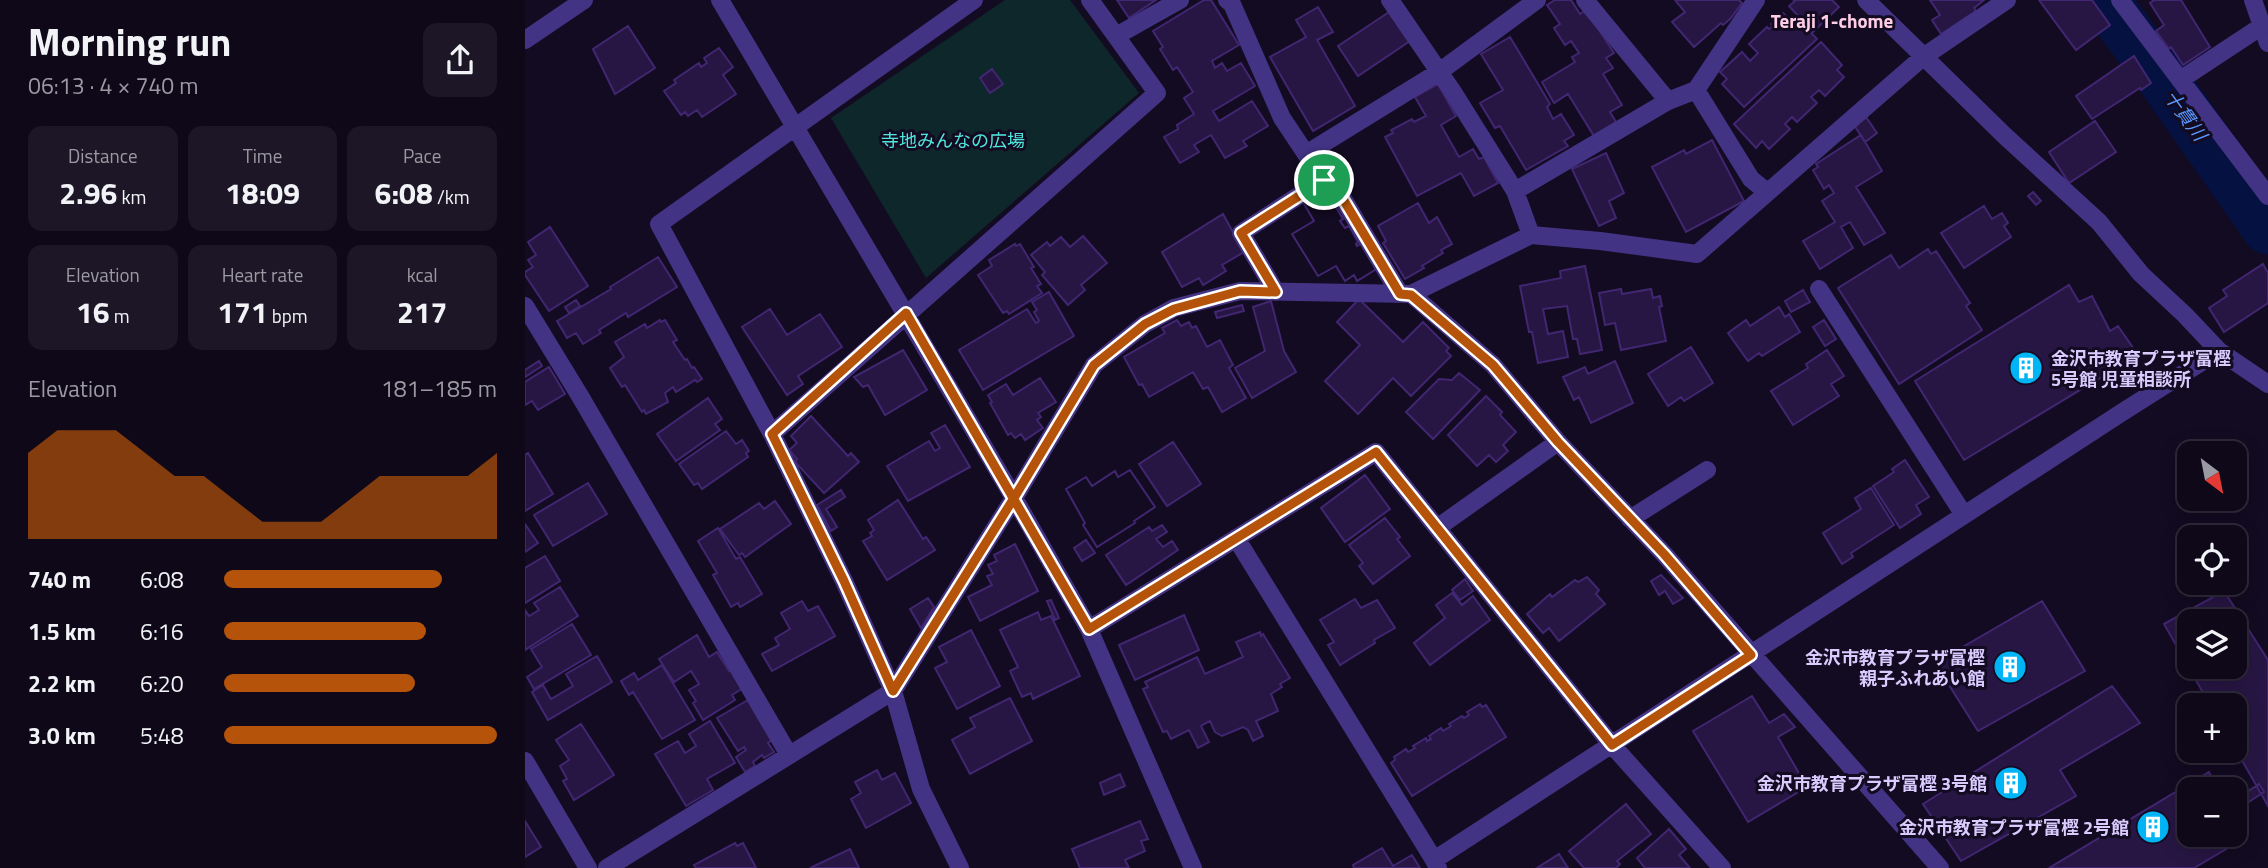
<!DOCTYPE html>
<html lang="en">
<head>
<meta charset="utf-8">
<style>
  body { margin:0; font-family:"Titillium Web","Noto Sans JP",sans-serif; background:#1c1626; color:#f1f3f6; height:100vh; display:flex; flex-direction:column; font-size:26px; white-space:nowrap }
  * { box-sizing:border-box; margin:0 }
  p { font-size:23px; color:#9b9aa2 }
  .icon { flex:none; width:38px; height:38px; fill:none; stroke:currentColor; stroke-width:2; stroke-linecap:round; stroke-linejoin:round }
  .map { position:relative; flex:1; overflow:hidden }
  .side { display:flex; flex-direction:column; background:#0e0819; width:525px }
  .side>* { flex:none }
  .needle { width:46px; rotate:148deg }
  .buttons { position:absolute; left:1652px; top:441px; display:grid; gap:14px }
  .buttons a { display:grid; place-items:center; width:70px; height:70px; border-radius:14px; background:#0e0819; box-shadow:0 4px 18px #0003,0 0 0 2px #2e2938; font-size:35px }
  .pin { position:absolute; display:grid; place-items:center; width:60px; height:60px; color:#fff; margin:-30px; border:4px solid #fff; border-radius:50%; box-shadow:0 2px 7px #0007 }
  .round { display:grid; place-items:center; flex:none; width:74px; height:74px; border-radius:14px; background:#1c1626 }
  .summary { display:flex; align-items:center; justify-content:space-between; height:119px; padding:0 28px }
  h1 { font-size:38px; font-weight:700; line-height:52px }
  .figures { display:grid; grid-template-columns:repeat(3,1fr); gap:10px; height:119px; padding:7px 28px }
  .figures div { display:grid; align-content:center; border-radius:14px; background:#1c1626; text-align:center }
  .figures b { font-size:30px; font-weight:700 }
  .figures small { font-size:19px; font-weight:400 }
  .figures p { font-size:19px }
  .chart { height:196px; padding:14px 28px }
  .chart p { display:flex; justify-content:space-between }
  .chart svg { width:100%; height:126px; margin-top:7px; fill:#b45309; opacity:.7 }
  ul { padding:0 28px; list-style:none; font-size:23px }
  li { display:grid; grid-template-columns:112px 84px 1fr; align-items:center; height:52px }
  li i { height:18px; border-radius:9px; background:#b45309 }
  main { display:flex; flex:1; min-height:0 }
  .map>svg:first-child { display:block }
  .green { fill:#0e272b }
  .lines { fill:none; stroke-linecap:round; stroke-linejoin:round }
  .river { stroke:#051140; stroke-width:51 }
  .building { fill:#271643; stroke:#412671; stroke-width:2; fill-rule:evenodd }
  .minor { stroke:#433384; stroke-width:18 }
  .tertiary { stroke:#433384; stroke-width:18 }
  .route-casing { stroke:#fff; stroke-width:14 }
  .route { stroke:#b45309; stroke-width:9 }
  .labels { text-anchor:middle; dominant-baseline:central; stroke-width:6; stroke-linejoin:round; paint-order:stroke }
  .park-label { font-size:18px; fill:#4fe7db; stroke:#130b21 }
  .poi-label { font-size:18px; font-weight:bold; fill:#dacbff; stroke:#130b21; text-anchor:end }
  .neighbourhood-label { font-size:19px; font-weight:bold; fill:#ffcde5; stroke:#130b21 }
  .water-label { font-size:19px; font-style:italic; fill:#5997ff; stroke:#130b21 }
</style>
</head>
<body>
<main>
<section class="side">
<div class="summary"><div><h1>Morning run</h1><p>06:13 · 4 × 740 m</p></div><a class="round"><svg class="icon" aria-label="share" viewBox="0 0 24 24"><path d="M12 15V3M7 8l5-5 5 5M5 13v7h14v-7"/></svg></a></div>
<div class="figures">
<div><p>Distance</p><b>2.96<small> km</small></b></div>
<div><p>Time</p><b>18:09</b></div>
<div><p>Pace</p><b>6:08<small> /km</small></b></div>
</div>
<div class="figures">
<div><p>Elevation</p><b>16<small> m</small></b></div>
<div><p>Heart rate</p><b>171<small> bpm</small></b></div>
<div><p>kcal</p><b>217</b></div>
</div>
<div class="chart"><p><span>Elevation</span>181–185 m</p>
<svg viewBox="0 0 160 44" preserveAspectRatio="none"><path d="M0 44V14L10 6L20 6L30 6L40 14L50 22L60 22L70 30L80 38L90 38L100 38L110 30L120 22L130 22L140 22L150 22L160 14V44z"/></svg>
</div>
<ul>
<li><b>740 m</b>6:08<i style="width:80%"></i></li>
<li><b>1.5 km</b>6:16<i style="width:74%"></i></li>
<li><b>2.2 km</b>6:20<i style="width:70%"></i></li>
<li><b>3.0 km</b>5:48<i style="width:100%"></i></li>
</ul>
</section>
<div class="map">
<svg width="1743" height="868" viewBox="0 0 1743 868">
  <rect width="100%" height="100%" fill="#130b21"/>
  <path class="green" d="M480,0H545L614,93L401,278L306,118Z"/>
  <g class="lines">
    <path class="river" d="M1579,0L1635,75L1743,229"/>
  </g>
  <path class="building" d="M592,0H631L604,18Z
    M679,0H686L714,45L687,61L690,68L697,63L702,71L716,63L730,86L688,111L694,121L727,101L743,126L718,141L722,146L700,158L686,135L669,145L674,152L655,163L639,137L653,129L652,125L669,114L659,98L668,92L652,67L648,70L635,49L638,47L628,31Z
    M1030,0H1046L1055,14L1061,10L1089,53L1081,58L1088,68L1078,74L1097,105L1085,112L1091,122L1069,136L1043,94L1029,103L1017,82L1050,62L1047,57L1054,53L1046,41L1040,45L1029,28L1035,24L1022,5Z
    M1150,0H1214L1217,3L1205,19L1198,25L1196,23L1169,47L1147,22L1160,12Z
    M1268,0H1307L1314,7L1288,32L1264,6L1270,1Z
    M1405,0H1459L1449,8L1451,11L1416,34L1407,20L1415,15Z
    M1514,0H1567L1585,25L1551,50Z
    M1629,0H1656L1685,47L1658,65L1646,47L1644,49L1631,31L1639,25L1625,3Z
    M793,7L808,32L792,40L830,106L788,131L745,57L781,37L771,20Z
    M864,12L885,41L833,76L813,46Z
    M1258,13L1267,22L1272,18L1292,39L1219,107L1197,84L1202,79L1195,72L1217,52L1225,61L1233,53L1224,44L1242,27L1244,29L1248,26L1246,24Z
    M103,26L130,68L90,94L68,49Z
    M985,37L1025,104L1022,107L1028,119L1036,114L1049,135L1039,141L1043,146L1001,170L975,126L970,128L955,103L978,90L956,54Z
    M1296,42L1317,65L1312,70L1319,77L1300,96L1294,90L1286,97L1292,103L1272,122L1267,117L1260,124L1265,129L1244,149L1237,141L1231,148L1209,124Z
    M194,48L208,67L198,75L211,94L177,117L172,110L163,116L160,112L156,115L139,91L151,83L149,80L174,63L176,67L182,63L179,58Z
    M1609,56L1626,83L1616,90L1615,88L1567,119L1551,96Z
    M467,69L478,84L465,93L455,78Z
    M913,84L931,116L916,125L934,157L948,149L954,159L959,157L973,183L949,196L936,173L892,196L860,137L868,133L866,130L887,119L889,122L901,116L890,97Z
    M1341,117L1352,133L1340,142L1329,125Z
    M1570,121L1591,152L1544,183L1524,152Z
    M1336,135L1357,171L1331,187L1360,233L1339,245L1325,222L1316,227L1328,248L1295,269L1278,241L1310,222L1297,201L1309,193L1304,185L1299,189L1288,170L1293,167L1291,164Z
    M1187,140L1219,201L1161,232L1127,167L1159,150L1161,154Z
    M1081,153L1099,193L1084,201L1091,218L1074,226L1047,169Z
    M795,191L800,198L804,196L818,219L815,221L820,228L824,226L833,242L831,244L832,246L837,243L853,268L832,281L829,275L820,281L811,266L793,276L767,234L789,221L778,202Z
    M795,191L800,198L804,196L818,219L815,221L820,228L824,226L833,242L831,244L832,246L837,243L853,268L832,281L829,275L820,281L811,266L793,276L767,234L789,221L778,202Z
    M1508,192L1516,201L1511,205L1503,196Z
    M893,203L904,223L912,217L927,244L916,250L918,253L897,266L899,268L880,279L858,243L861,241L853,226Z
    M1459,206L1467,219L1477,213L1483,223L1479,226L1486,237L1439,268L1416,233Z
    M698,214L719,252L697,265L701,271L678,285L674,278L657,287L637,252Z
    M25,227L63,286L24,311L0,275V272L8,267L3,260L11,255L3,242Z
    M558,236L582,263L556,285L560,290L543,305L517,275L520,272L506,255L522,242L525,246L536,237L545,247Z
    M490,244L491,246L495,244L509,267L506,268L516,284L512,286L517,293L484,314L482,311L478,313L453,275L467,266L464,260Z
    M1403,249L1406,254L1411,251L1445,303L1441,306L1457,330L1374,384L1313,288L1366,255L1374,268Z
    M133,257L152,287L103,317L101,313L74,330L76,333L58,344L51,333L42,338L32,321L86,289L85,287Z
    M1738,264L1743,273V303L1699,332L1684,308L1702,296L1698,290Z
    M1060,266L1077,350L1055,354L1052,339H1048L1042,306L1018,309L1023,334L1038,331L1043,357L1013,363L1007,332H1004L995,286L1036,278L1035,271Z
    M1544,285L1554,302L1567,296L1585,331L1593,326L1613,355L1439,460L1390,381Z
    M1096,289L1097,294L1126,289L1128,298L1135,296L1137,306L1134,307L1141,341L1096,350L1090,323L1080,325L1074,293Z
    M1278,290L1285,302L1266,312L1260,301Z
    M524,292L549,336L458,390L434,350L502,309L511,323L514,321L509,312L512,310L507,302Z
    M834,299L878,342L898,322L924,348L921,351L926,356L886,396L868,378L833,414L800,381L835,345L812,322Z
    M51,300L55,306L44,313L40,307Z
    M746,301L759,351L771,372L727,398L710,368L740,351L728,307Z
    M717,305L719,311L692,318L690,312Z
    M1254,307L1260,317L1264,314L1275,332L1237,356L1234,353L1223,361L1203,333L1221,320L1225,326Z
    M245,309L262,335L295,314L317,347L273,376L278,384L262,395L217,327Z
    M135,320L136,322L140,320L152,340L148,342L160,360L162,359L167,368L169,367L177,379L172,382L170,380L151,392L148,387L140,393L143,402L121,414L119,410L117,412L100,385L97,387L85,368L99,357L90,342L120,324L122,328Z
    M652,320L656,326L664,322L667,328L671,326L682,347L695,340L708,365L704,368L721,398L697,412L683,387L678,389L668,372L624,397L617,384L614,385L599,357L640,333L637,328Z
    M1299,320L1311,339L1300,346L1288,327Z
    M1166,347L1188,383L1159,401L1156,397L1143,406L1123,374Z
    M378,350L402,390L360,415L343,385L338,387L329,377Z
    M1302,350L1319,376L1306,384L1314,396L1268,425L1246,391L1283,368L1281,364Z
    M14,361L17,366L0,377V370Z
    M1090,361L1108,403L1066,423L1054,397L1049,400L1038,377L1060,367L1063,374Z
    M24,367L40,394L13,410L7,401L0,405V382Z
    M934,373L955,390L908,439L881,412L914,379L927,380Z
    M515,378L531,402L513,413L516,417L512,420L518,428L500,440L496,434L490,438L486,433L483,435L465,403L467,402L463,395L481,384L488,395Z
    M961,396L977,412L975,415L991,432L978,445L983,451L971,462L964,455L952,466L923,435Z
    M183,398L197,419L190,424L195,430L151,461L132,434Z
    M286,416L323,456L326,453L334,462L299,493L270,462L272,459L264,450L272,443L266,436Z
    M420,425L445,467L383,501L362,466L404,441L410,451L415,448L406,433Z
    M201,431L211,444L217,440L224,451L221,453L223,457L177,489L173,483L169,485L154,464Z
    M648,442L676,484L642,506L614,464Z
    M3,453L28,494L0,511V455Z
    M1380,460L1404,497L1391,505L1396,514L1375,528L1348,486L1369,472L1367,469Z
    M605,470L630,507L609,521L610,523L572,547L558,525L560,523L541,489L561,477L567,486L590,471L593,477Z
    M605,470L630,507L609,521L610,523L572,547L558,525L560,523L541,489L561,477L567,486L590,471L593,477Z
    M840,475L865,509L820,542L796,508Z
    M63,483L82,514L28,546L9,515Z
    M1346,488L1369,525L1326,553L1328,557L1317,564L1298,533L1336,509L1330,498Z
    M316,490L320,497L301,509L312,527L306,531L292,505Z
    M373,500L398,539L401,537L410,550L362,580L338,541L347,536L345,533L349,530L343,520Z
    M250,501L266,524L220,557L217,553L214,555L195,529L234,503L239,509Z
    M860,518L875,537L872,539L885,556L848,584L834,566L838,563L824,545Z
    M0,524L13,543L0,552Z
    M637,525L642,532L631,539L638,547L647,541L653,550L601,585L581,555L624,527L627,531Z
    M193,528L211,559L215,557L237,594L215,607L213,603L206,607L188,575L192,573L173,541Z
    M561,540L570,553L557,561L549,548Z
    M490,544L513,591L455,621L443,597L467,585L462,576L468,574L463,565L472,561L469,555Z
    M20,556L35,581L0,603V568Z
    M1136,575L1158,598L1148,604L1140,591L1134,595L1126,581Z
    M1062,577L1074,590L1071,594L1080,604L1034,641L1024,628L1018,633L1002,614L1025,594L1027,597L1050,580L1053,582Z
    M940,579L948,591L935,600L927,590Z
    M35,587L53,616L0,650V610L4,616L14,610L9,603Z
    M1699,591L1743,660V806L1710,748V705H1685L1639,624ZM1664,621H1710V667H1664Z
    M927,593L937,605L948,596L965,620L905,665L889,643L920,618L911,605Z
    M403,598L409,607L396,628L385,609Z
    M830,599L836,608L852,600L870,628L849,640L850,643L815,665L803,645L809,642L795,620Z
    M526,600L534,618L530,620L522,601Z
    M277,601L283,611L293,606L310,636L247,671L237,654L254,645L250,638L265,629L256,613Z
    M1517,601L1560,671L1453,731L1410,663Z
    M513,612L516,620L526,616L555,676L508,699L506,693L497,697L485,671L493,667L475,630Z
    M659,615L674,650L610,680L594,645Z
    M47,624L66,655L9,689L2,677L17,667L6,649Z
    M446,630L475,686L432,709L410,668L422,662L414,647Z
    M735,632L736,636L738,634L765,678L755,684L757,687L746,694L753,711L731,721L738,736L728,741L723,730L718,727L697,736L690,732L685,721L676,726L684,742L673,748L664,730L646,739L642,731L638,732L618,689L623,687L620,682L672,657L680,674L718,657L711,642Z
    M172,635L184,657L192,652L204,671L207,669L218,688L207,695L210,700L178,720L168,703L171,701L164,690L174,684L166,671L149,682L134,659Z
    M72,656L87,682L23,720L7,692L18,685L26,699L48,686L41,674Z
    M137,665L170,720L137,739L108,692L104,695L96,681L109,673L113,680Z
    M1587,686L1615,723L1535,770L1551,796L1436,861L1398,804Z
    M1227,696L1244,723L1259,714L1270,727L1253,737L1282,787L1223,822L1168,731Z
    M485,698L507,741L445,774L427,740L450,727L445,718Z
    M223,700L247,740L243,743L249,752L239,758L237,755L228,762L230,766L220,772L211,757L221,750L219,747L213,751L192,718Z
    M955,704L957,707L961,705L981,737L887,796L866,763L870,760L869,757L881,749L883,752L890,748L888,746L901,738L902,741L906,739L904,736L916,728L918,731L926,726L924,724L937,716L939,718L944,715L942,712Z
    M185,721L210,763L182,779L188,790L161,806L130,754L153,741L160,753L171,746L164,734Z
    M56,724L89,775L49,800L38,781L42,779L35,766L44,760L31,740Z
    M352,770L357,780L370,773L386,803L341,828L326,799L336,793L330,782Z
    M1684,772L1693,789H1664V835H1710V820L1720,838L1669,868H1524Z
    M595,774L600,786L579,795L575,783Z
    M1734,784L1739,792L1710,811V800Z
    M1101,804L1126,834L1092,861L1095,864L1091,868H1059L1044,851Z
    M0,821L16,847L0,857Z
    M615,821L623,839L616,841L620,851L600,860L604,868H555L547,849Z
    M1144,829L1161,849L1154,855L1165,868H1120L1112,858Z
    M210,843L212,846L218,843L231,868H171L169,865Z
    M857,848L868,866L887,855L895,868H829L828,865Z
    M325,849L334,868H285Z
    M1034,854L1043,868H1012Z"/>
  <g class="lines">
    <path class="minor" d="M195,0L489,498L564,629L668,868
      M702,0L707,4L757,118L805,190L815,194L875,294
      M865,0L928,92L990,191
      M1060,0L1143,101
      M1341,0L1480,136L1574,222L1616,274L1660,315L1694,351L1743,384
      M1595,0L1743,196
      M1728,0L1743,43
      M591,36L655,0
      M1655,80L1737,26
      M1171,90L1226,179L1242,192
      M781,154L914,72L1012,0
      M1006,235L990,191L1143,101L1171,90L1231,0
      M1294,289L1439,515
      M751,292L716,233L798,180
      M886,294L968,365L1033,442L1139,554L1415,868
      M0,306L55,396L264,755
      M247,434L632,93L565,0
      M1105,519L1182,470
      M912,528L1033,442
      M711,538L909,860
      M564,629L851,452L1087,745L1197,868
      M0,761L63,868
      M82,868L368,691L489,498L569,365L620,324L649,308L715,291L886,294L1006,235L1075,241L1172,254L1398,57L1482,0
      M435,868L396,789L368,691L319,581L247,434L134,224L449,0
      M913,868L909,860L1596,413L1694,351"/>
    <path class="tertiary" d="M0,40L59,0"/>
  </g>
  <g class="lines">
    <defs>
      <path id="route" d="M799,180L716,233L751,292L715,291L649,309L620,324L569,365L489,498L368,691L319,581L247,434L381,313L564,629L851,452L1087,745L1226,655L1139,554L1033,442L968,365L886,295L875,294L815,194L805,190L799,180"/>
    </defs>
    <use href="#route" class="route-casing"/>
    <use href="#route" class="route"/>
  </g>
  <defs>
    <symbol id="building-disc" viewBox="-11 -11 22 22"><circle r="9.5" fill="#00b5f6" stroke="#130b21"/><path d="M-4-6H4V6H1V3H-1V6H-4ZM-2.5-4.3h1.7v1.8h-1.7ZM.8-4.3h1.7v1.8H.8ZM-2.5-1h1.7V.8h-1.7ZM.8-1h1.7V.8H.8Z" fill="#fff"/></symbol>
  </defs>
  <g fill-rule="evenodd">
    <use href="#building-disc" x="1482" y="349" width="38" height="38"/>
    <use href="#building-disc" x="1466" y="648" width="38" height="38"/>
    <use href="#building-disc" x="1467" y="764" width="38" height="38"/>
    <use href="#building-disc" x="1609" y="808" width="38" height="38"/>
  </g>
  <g class="labels">
    <g class="park-label">
      <text x="428" y="140">寺地みんなの広場</text>
    </g>
    <g class="poi-label">
      <text x="1526" y="358" text-anchor="start">金沢市教育プラザ富樫<tspan x="1526" dy="21">5号館 児童相談所</tspan></text>
      <text x="1460" y="657">金沢市教育プラザ富樫<tspan x="1460" dy="21">親子ふれあい館</tspan></text>
      <text x="1462" y="783">金沢市教育プラザ富樫 3号館</text>
      <text x="1604" y="827">金沢市教育プラザ富樫 2号館</text>
    </g>
    <g class="neighbourhood-label">
      <text x="1307" y="20">Teraji 1-chome</text>
    </g>
    <g class="water-label">
      <text transform="translate(1661 115) rotate(54)">十貫川</text>
    </g>
  </g>
</svg>
<div class="buttons">
<a><svg class="needle" viewBox="-14 -14 28 28"><path d="M0-13l5 13h-10z" fill="#e53935"/><path d="M0 13l5-13h-10z" fill="#9b9aa2"/></svg></a>
<a><svg class="icon" aria-label="locate" viewBox="0 0 24 24"><circle cx="12" cy="12" r="6"/><path d="M12 2v4M12 18v4M2 12h4M18 12h4"/></svg></a>
<a><svg class="icon" aria-label="layers" viewBox="0 0 24 24"><path d="M12 4l9 5-9 5-9-5zM3 14l9 5 9-5"/></svg></a>
<a>+</a>
<a>−</a>
</div>
<div class="pin" style="left:799px;top:180px;background:#1e9e55"><svg class="icon" aria-label="arrive" viewBox="0 0 24 24"><path d="M6 21V4h12l-3 4 3 4H6"/></svg></div>
</div>
</main>
</body>
</html>
